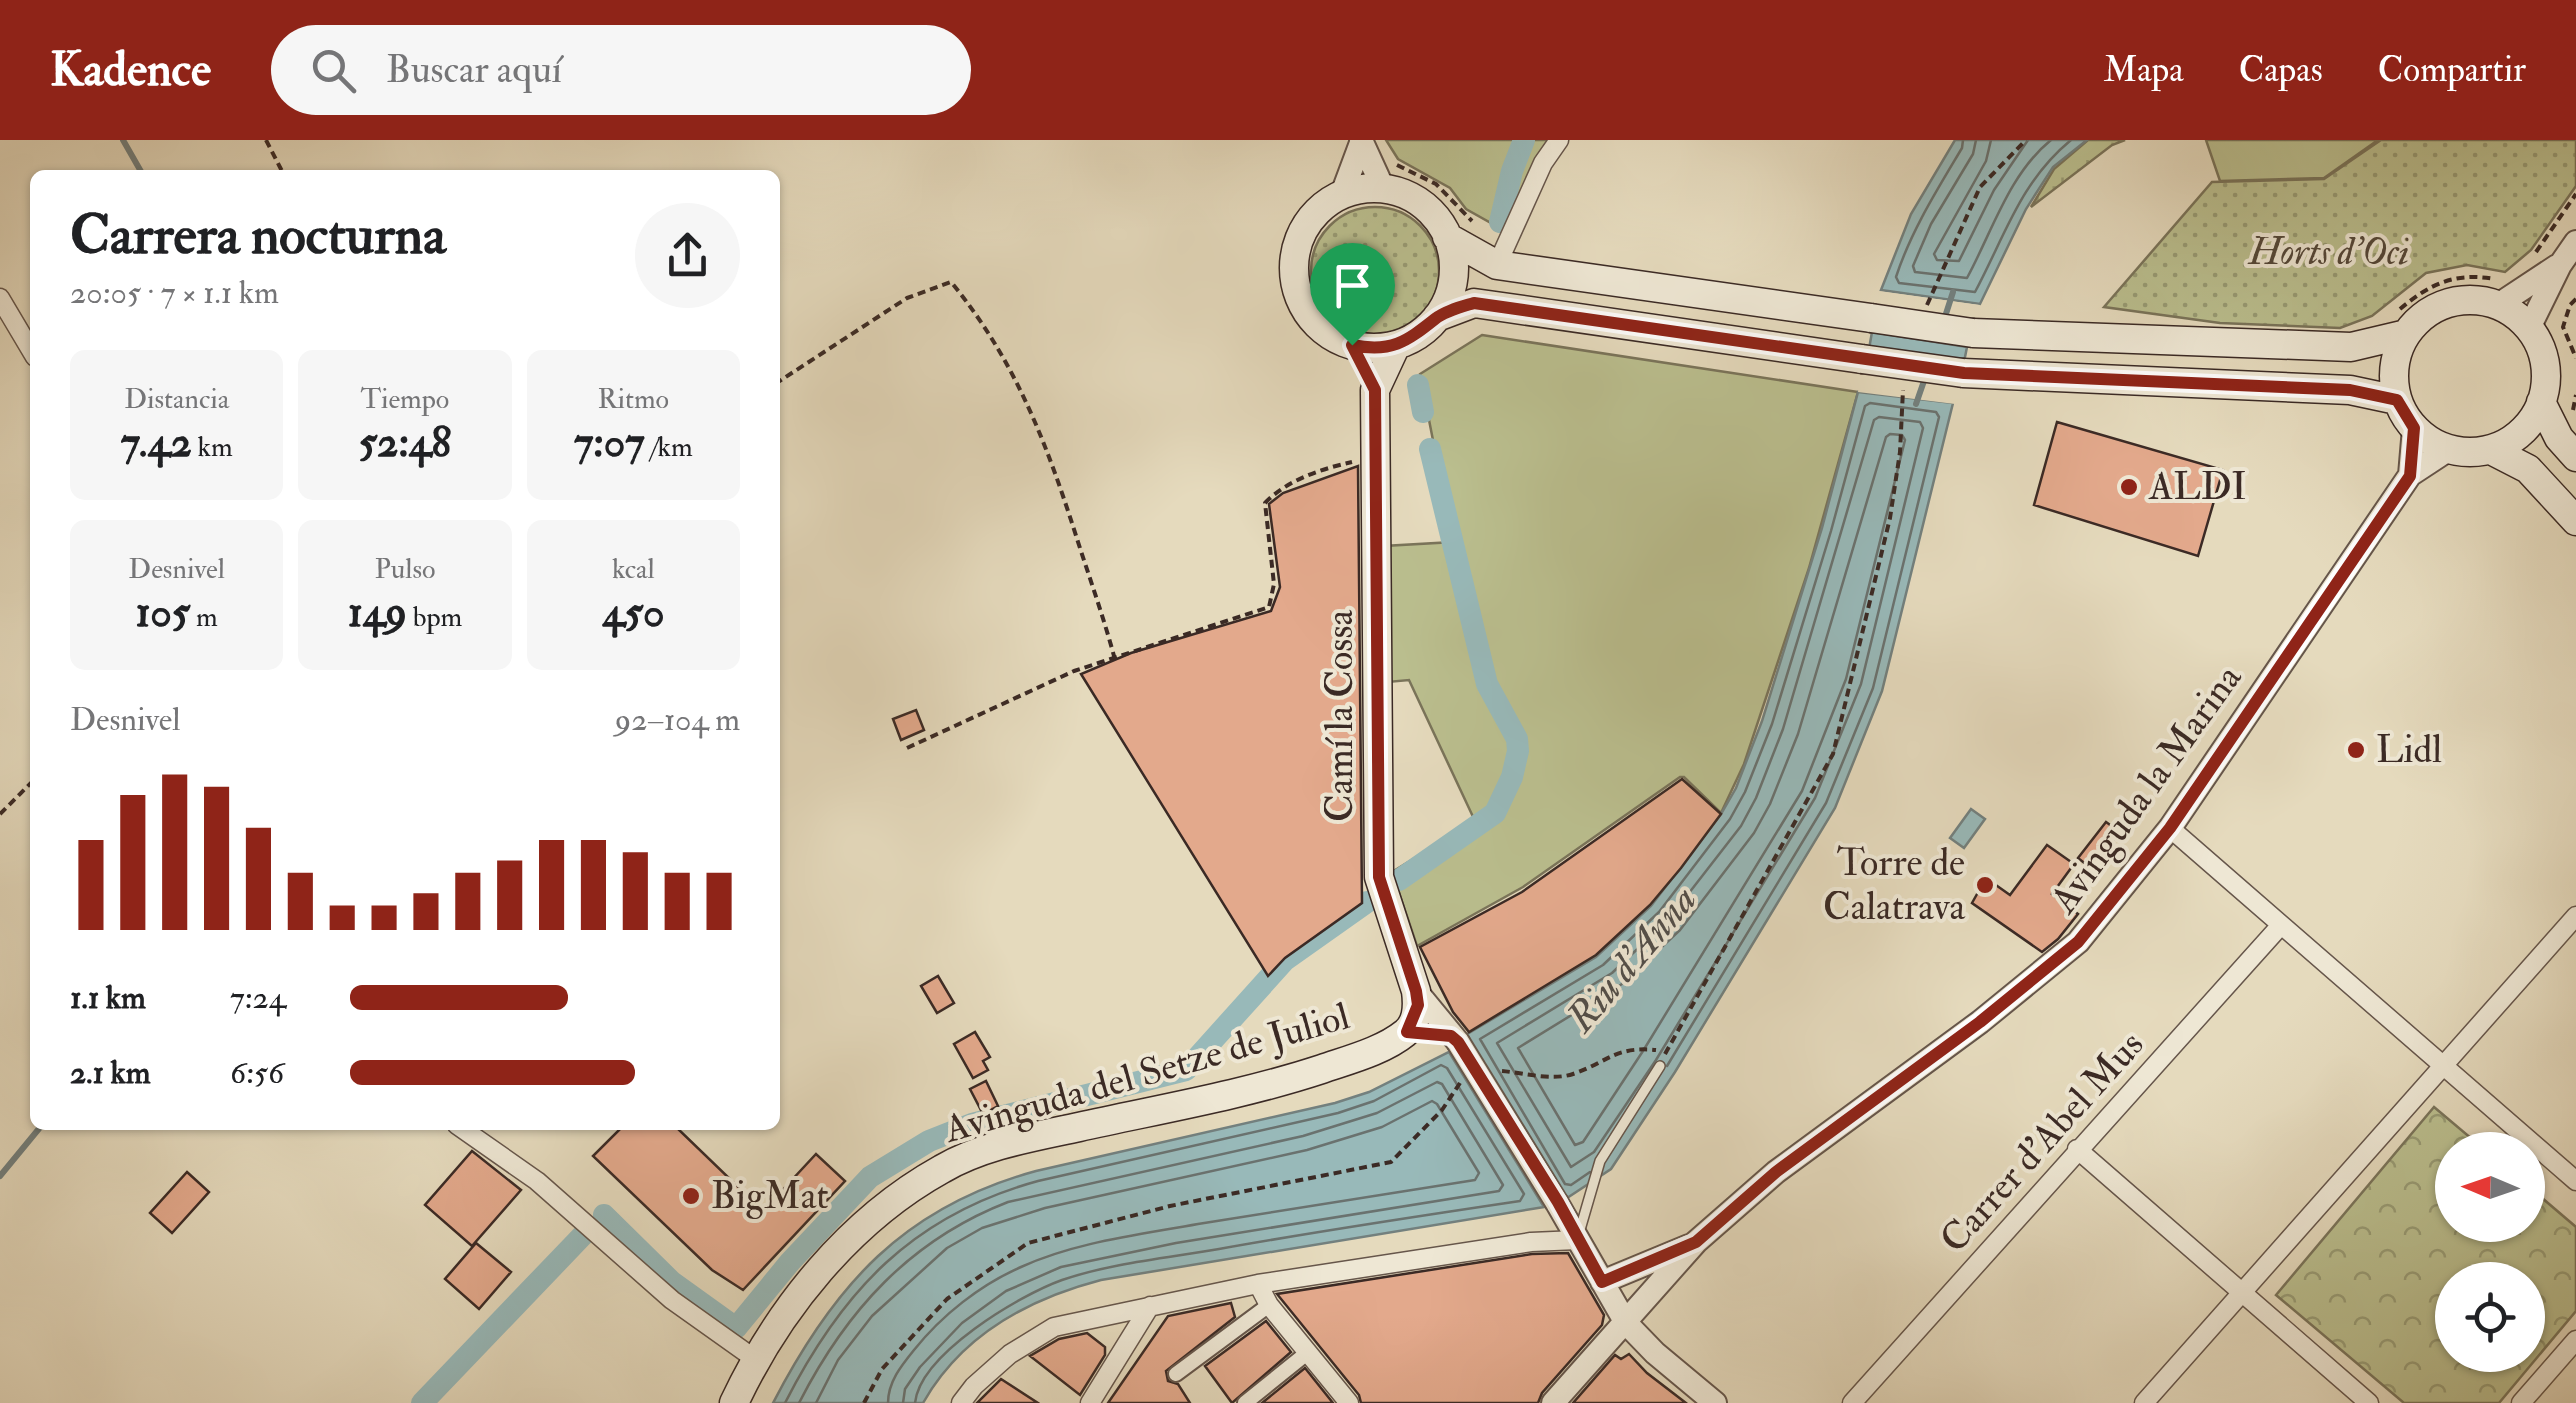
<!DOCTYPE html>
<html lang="es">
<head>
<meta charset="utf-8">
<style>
  body { margin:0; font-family:"IM FELL Double Pica",serif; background:#f6f6f6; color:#202124; height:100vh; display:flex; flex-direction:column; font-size:38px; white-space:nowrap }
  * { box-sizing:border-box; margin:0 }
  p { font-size:32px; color:#757577 }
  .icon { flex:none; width:55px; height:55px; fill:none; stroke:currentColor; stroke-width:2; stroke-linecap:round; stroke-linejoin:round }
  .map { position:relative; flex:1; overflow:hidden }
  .details { position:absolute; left:30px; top:30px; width:750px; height:960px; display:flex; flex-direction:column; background:#fff; border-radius:15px; box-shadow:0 2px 8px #0004 }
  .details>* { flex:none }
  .needle { width:65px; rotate:272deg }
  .buttons { position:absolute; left:2435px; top:992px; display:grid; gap:20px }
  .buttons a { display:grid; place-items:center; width:110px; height:110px; border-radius:50%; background:#fff; box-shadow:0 2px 8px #0004; font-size:50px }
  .pin { position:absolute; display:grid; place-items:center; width:85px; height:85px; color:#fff; margin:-102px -42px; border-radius:50% 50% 50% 0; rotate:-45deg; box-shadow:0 0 10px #0007 }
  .pin .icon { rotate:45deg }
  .round { display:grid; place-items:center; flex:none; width:105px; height:105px; border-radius:52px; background:#f6f6f6 }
  .overview { display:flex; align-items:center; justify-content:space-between; height:170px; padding:0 40px }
  h1 { font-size:55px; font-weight:700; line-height:75px }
  .metrics { display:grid; grid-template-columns:repeat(3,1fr); gap:15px; height:170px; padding:10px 40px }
  .metrics div { display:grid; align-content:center; border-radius:15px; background:#f6f6f6; text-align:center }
  .metrics b { font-size:42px; font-weight:700 }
  .metrics small { font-size:28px; font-weight:400 }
  .metrics p { font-size:28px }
  .chart { height:280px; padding:20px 40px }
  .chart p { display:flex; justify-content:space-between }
  .chart svg { width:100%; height:180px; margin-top:10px; stroke:#8f2418; stroke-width:6 }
  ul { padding:0 40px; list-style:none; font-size:32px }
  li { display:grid; grid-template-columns:160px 120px 1fr; align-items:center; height:75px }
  li i { height:25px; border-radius:12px; background:#8f2418 }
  header { display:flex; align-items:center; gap:60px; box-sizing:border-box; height:140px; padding:0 50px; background:#8f2418; color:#fff }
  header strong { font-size:48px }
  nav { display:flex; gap:55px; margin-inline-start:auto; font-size:35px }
  .search { width:700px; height:90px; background:#f6f6f6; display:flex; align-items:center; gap:25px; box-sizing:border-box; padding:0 35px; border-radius:55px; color:#757577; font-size:38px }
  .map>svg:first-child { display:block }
  .grass { fill:#babe8e; stroke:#7a745a; stroke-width:2.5 }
  .wetland { fill:url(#wetland-marsh); stroke:#7a745a; stroke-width:2.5 }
  .park { fill:url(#park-crowns); stroke:#7a745a; stroke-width:2.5; fill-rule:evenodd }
  .garden { fill:url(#garden-dots); stroke:#7a745a; stroke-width:2.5 }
  .water { fill:#98b9b9; stroke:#73807e; stroke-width:2.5 }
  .pier { fill:#e5dabd }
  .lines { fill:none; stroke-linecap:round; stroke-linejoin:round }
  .shore { stroke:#6a726f; stroke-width:2.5 }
  .stream { stroke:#73807e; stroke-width:6 }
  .canal { stroke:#98b9b9; stroke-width:22 }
  .building { fill:#e3a98c; stroke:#3b2a25; stroke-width:2.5 }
  .service-casing { stroke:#66564b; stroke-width:12 }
  .pedestrian-casing { stroke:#66564b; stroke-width:18 }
  .minor-casing { stroke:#66564b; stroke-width:21 }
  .tertiary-casing { stroke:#66564b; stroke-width:26 }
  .secondary-casing { stroke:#3b2a25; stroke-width:31 }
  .path { stroke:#3b2a25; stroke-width:4; stroke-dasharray:8 5; stroke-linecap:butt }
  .service { stroke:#eee7d4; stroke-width:9 }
  .pedestrian { stroke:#eee7d4; stroke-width:14 }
  .minor { stroke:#eee7d4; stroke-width:18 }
  .tertiary { stroke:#eee7d4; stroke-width:22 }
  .secondary { stroke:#eee7d4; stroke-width:28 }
  .tertiary-bridge-casing { stroke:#66564b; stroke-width:26; stroke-linecap:butt }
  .secondary-bridge-casing { stroke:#3b2a25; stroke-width:31; stroke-linecap:butt }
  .tertiary-bridge { stroke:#eee7d4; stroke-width:22 }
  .secondary-bridge { stroke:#eee7d4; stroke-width:28 }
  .route-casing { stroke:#fff; stroke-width:20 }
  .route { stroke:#8f2418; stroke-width:12 }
  .poi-dot { fill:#8f2418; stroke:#eee7d4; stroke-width:4 }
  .labels { text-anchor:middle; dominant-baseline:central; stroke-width:8; stroke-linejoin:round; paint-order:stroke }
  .park-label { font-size:38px; font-style:italic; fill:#54483a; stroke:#eee7d4 }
  .poi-label { font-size:38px; fill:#3b2a25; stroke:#eee7d4; text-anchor:start }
  .street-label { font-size:38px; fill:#3b2a25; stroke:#eee7d4 }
  .water-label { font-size:40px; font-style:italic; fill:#524e4a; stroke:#eee7d4 }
</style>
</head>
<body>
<header>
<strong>Kadence</strong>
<div class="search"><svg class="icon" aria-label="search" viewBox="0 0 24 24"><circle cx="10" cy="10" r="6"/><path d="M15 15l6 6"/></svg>Buscar aquí</div>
<nav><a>Mapa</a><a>Capas</a><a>Compartir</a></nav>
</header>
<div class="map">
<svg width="2576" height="1263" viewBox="0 0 2576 1263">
  <defs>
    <pattern id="wetland-marsh" width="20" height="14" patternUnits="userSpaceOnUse" patternTransform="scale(2.5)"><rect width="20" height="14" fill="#babe8e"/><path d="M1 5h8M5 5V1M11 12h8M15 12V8" fill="none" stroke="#989b74"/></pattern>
    <pattern id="park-crowns" width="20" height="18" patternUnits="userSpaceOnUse" patternTransform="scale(2.5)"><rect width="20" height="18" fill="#babe8e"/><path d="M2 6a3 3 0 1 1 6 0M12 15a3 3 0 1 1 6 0" fill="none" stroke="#989b74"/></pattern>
    <pattern id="garden-dots" width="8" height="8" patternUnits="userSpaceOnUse" patternTransform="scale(2.5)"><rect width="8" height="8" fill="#babe8e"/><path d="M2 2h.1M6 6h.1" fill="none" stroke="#989b74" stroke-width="1.8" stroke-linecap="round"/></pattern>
  </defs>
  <rect width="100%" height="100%" fill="#e5dabd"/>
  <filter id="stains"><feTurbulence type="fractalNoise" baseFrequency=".002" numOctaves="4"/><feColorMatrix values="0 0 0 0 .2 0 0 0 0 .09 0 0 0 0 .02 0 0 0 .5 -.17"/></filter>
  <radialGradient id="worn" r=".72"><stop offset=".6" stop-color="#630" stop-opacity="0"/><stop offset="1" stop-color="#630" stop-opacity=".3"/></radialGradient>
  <path class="grass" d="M1386,0H1554L1507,92L1466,69L1450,48L1398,19Z
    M2206,0H2378L2324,38L2220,41Z
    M1482,195L1858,252L1809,428L1744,624L1721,673L1684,637H1680L1523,747L1417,806L1392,732L1475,681L1409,540L1388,542L1384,406L1453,402L1420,234Z"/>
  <path class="wetland" d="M2088,0H2125L2112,5L2031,67L2054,29Z"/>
  <path class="park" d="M2434,967L2485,1010H2452V1085H2528V1046L2576,1087V1171L2499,1263H2404L2276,1155ZM2452,1140H2528V1215H2452Z"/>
  <path class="garden" d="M2381,0H2576V46L2531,110L2505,132L2467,125L2426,133L2372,176L2340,188L2220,183L2104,167L2212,42L2324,39Z
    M1311 131a64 64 0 1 1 128 0a64 64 0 1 1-128 0Z"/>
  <path class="water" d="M1955,0H2087L2053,27L2026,69L1980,164L1881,150L1911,74Z
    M1872,192L1967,207L1964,222L1869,209Z
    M1858,252L1953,263L1882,551L1835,668L1675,932L1611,1029L1564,1060L1464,896L1596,817L1651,766L1721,674L1736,648L1762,581L1822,388Z
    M1971,669L1985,679L1964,708L1950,698Z
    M1449,912L1544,1067L1101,1140C1028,1159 961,1196 923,1263H773C834,1145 904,1067 1036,1031L1335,963L1369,952Z"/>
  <path class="pier" d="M1878,151L1980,165L1978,169H1973L1880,155Z
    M1859,247L1953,258L1956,260L1955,264L1858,252Z"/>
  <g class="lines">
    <path class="shore" d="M1963,0L1962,8C1937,50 1911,91 1896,137L1899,143L1975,152C2005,96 2020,42 2071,0
      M1976,0L1973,14L1931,84L1913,126L1915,132L1967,138C1992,92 2009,34 2051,0
      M1991,0L1986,21L1934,114L1937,120L1959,121L1994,50L2028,0
      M1879,277L1920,282L1923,288L1861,544L1815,658L1656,920L1594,1012L1571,1027L1497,903L1612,833L1668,780L1741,686L1756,658L1783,589L1874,280Z
      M1890,294L1902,295L1905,300L1846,539L1802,651L1643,911L1583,1002L1575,1005L1518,908L1622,844L1680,790L1754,693L1770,664L1798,594L1886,297Z
      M1590,1032L1571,1045L1565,1044L1480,899L1603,825L1659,772L1730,679L1745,652L1772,584L1831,391L1865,266L1870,263L1936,272L1939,277L1873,548L1826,663L1667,926
      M785,1263C842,1151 913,1075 1038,1041L1338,973L1374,961L1441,925L1447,928L1524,1054L1520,1061C1419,1076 1319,1091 1219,1109C1167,1118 1112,1123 1062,1140C1020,1155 920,1214 915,1263
      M799,1263C846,1171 910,1100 1008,1062L1303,996L1377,973L1437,942L1442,944L1503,1045L1499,1051L1176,1103L1061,1127L1006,1151L962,1183L920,1227L905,1249L903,1263
      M816,1263L838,1220L872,1176L947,1108L982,1088L1045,1068L1307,1010L1382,987L1432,961L1437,964L1479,1033L1475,1040C1382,1054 1290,1069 1198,1084C1138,1095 1076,1102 1021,1127C980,1145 942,1175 914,1210C901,1226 888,1242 888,1263"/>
    <path class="stream" d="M123,0L143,35
      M1943,183L1953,152
      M1916,264L1925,238
      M0,1036L42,985"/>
    <path class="canal" d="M1500,82L1512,31L1524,0
      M1418,245L1423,272
      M1399,740L1495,673L1512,637L1518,611L1517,599L1487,544L1430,309
      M604,1075L672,1142L736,1188L790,1122L870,1037L929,1001L972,984L1186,930L1285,820L1367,762
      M422,1263L583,1095"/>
  </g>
  <path class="building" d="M2057,282L2223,330L2198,416L2034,365Z
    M1358,326L1362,763L1285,818L1268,836L1081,534L1131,513L1271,471L1280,447L1269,364L1283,353Z
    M916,570L924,590L901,600L893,579Z
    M1682,639L1721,674L1681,728L1650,765L1596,815L1469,892L1453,872L1420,807L1522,752Z
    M2106,682L2120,692L2092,729L2078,718Z
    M2047,705L2074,724L2052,754L2078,774L2058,799L2042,812L1972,763L1986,738L2010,755Z
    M938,836L954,863L937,873L921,846Z
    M975,892L990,917L983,921L988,930L973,938L954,904Z
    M986,941L998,966L983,974L970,949Z
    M624,985H674L763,1071L816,1014L845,1041L743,1150L712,1130L593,1016Z
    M472,1011L521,1050L472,1106L425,1065Z
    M187,1032L209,1052L172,1093L150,1073Z
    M476,1103L511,1132L479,1169L445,1139Z
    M1568,1113L1604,1175L1602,1185L1542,1253L1538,1263H1361L1359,1255L1277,1154L1532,1114Z
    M1231,1163L1235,1177L1166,1231L1168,1241L1178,1244L1190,1263H1108L1168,1176Z
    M1266,1181L1291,1212L1232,1263L1205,1226Z
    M1087,1193L1105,1207V1215L1080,1255L1030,1216L1059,1199Z
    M1629,1214L1647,1233L1686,1263H1573L1615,1215L1621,1219Z
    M1305,1228L1333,1263H1262Z
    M1001,1239L1038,1263H977Z"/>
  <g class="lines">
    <defs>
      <path id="service" d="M1579,1093L1600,1021L1660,926"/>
      <path id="pedestrian" d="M1176,1234L1269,1165
        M1245,1263L1307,1213"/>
      <path id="minor" d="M1497,125L1543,23L1559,0
        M0,158L35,217
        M2170,688L2576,1041
        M457,985L537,1041L672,1160L755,1219
        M2077,1009L2369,1263
        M1258,1144L1269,1165L1349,1263
        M961,1263L974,1246L1010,1214L1054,1187L1258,1144L1531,1102L1577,1100
        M1090,1263L1150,1166
        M1852,1263L2281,785
        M2144,1263L2576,776
        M2521,1263L2576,1200"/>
      <path id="tertiary" d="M1361,0L1383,48
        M1342,54L1361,3
        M2498,165L2557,126
        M2529,188L2560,125L2576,102
        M2410,335L2414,288
        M1416,851L1458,902
        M1557,1063L1626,1183L1655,1213L1715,1263
        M1602,1142L1689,1106
        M1553,1263L1696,1102L1776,1032L1980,882L2078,802L2170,688L2410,335L2448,310"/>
      <path id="secondary" d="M1294 128a80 80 0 1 1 160 0a80 80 0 1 1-160 0Z
        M1447,97L1497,125L1871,178
        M2394 236a76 76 0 1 1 152 0a76 76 0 1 1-152 0Z
        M1437,177L1474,163L1862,219
        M1973,193L2351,207L2406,194
        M1963,233L2350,250L2397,260
        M2541,262L2559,298L2576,317
        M2491,310L2528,329L2576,381
        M734,1263C778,1169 850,1080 942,1029C983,1005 1033,997 1079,987C1160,969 1243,955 1322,929C1348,920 1383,911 1405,893C1418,883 1418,866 1416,851L1379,737L1375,250L1396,205"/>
    </defs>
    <use href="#service" class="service-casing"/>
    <use href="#pedestrian" class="pedestrian-casing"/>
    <use href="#minor" class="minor-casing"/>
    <use href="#tertiary" class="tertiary-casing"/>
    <use href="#secondary" class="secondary-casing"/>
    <path class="path" d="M266,0L284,35
      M1397,25L1436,44L1472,81
      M2536,112L2576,54
      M2576,159L2570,165L2563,187L2576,218
      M1927,165L1980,47L2026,0
      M2400,169C2430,144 2454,132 2495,139
      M775,244L907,158L951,142C1017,222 1048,307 1079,405C1091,442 1104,479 1114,516
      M2573,270L2576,255
      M907,608L1074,531L1269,467L1274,444L1265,363C1287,340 1321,329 1352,322
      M0,674L35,639
      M1665,914L1833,614L1890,378L1900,312L1903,250
      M1502,931C1524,933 1552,941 1573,934C1608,922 1615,906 1656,910
      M864,1263L882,1229L947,1159L1028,1103L1170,1066L1391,1022L1442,970L1460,943"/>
    <use href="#service" class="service"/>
    <use href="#pedestrian" class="pedestrian"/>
    <use href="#minor" class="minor"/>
    <use href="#tertiary" class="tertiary"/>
    <use href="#secondary" class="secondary"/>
    <defs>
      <path id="tertiary-bridge" d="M1458,902L1557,1063"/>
      <path id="secondary-bridge" d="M1871,178L1973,193
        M1862,219L1963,233"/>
    </defs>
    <use href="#tertiary-bridge" class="tertiary-bridge-casing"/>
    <use href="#secondary-bridge" class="secondary-bridge-casing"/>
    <use href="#tertiary-bridge" class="tertiary-bridge"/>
    <use href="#secondary-bridge" class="secondary-bridge"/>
  </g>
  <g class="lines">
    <defs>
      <path id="route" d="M1474,163L1964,233L2350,250L2397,260L2414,288L2410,336L2170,688L2078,802L1980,882L1776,1032L1696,1102L1602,1142L1558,1062L1458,902L1451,896L1407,892L1418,865L1416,851L1379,737L1375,250L1352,205C1391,213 1406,202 1435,179C1445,171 1461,167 1474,163Z"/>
    </defs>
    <use href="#route" class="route-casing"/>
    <use href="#route" class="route"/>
  </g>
  <g class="poi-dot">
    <circle cx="2129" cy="347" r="10"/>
    <circle cx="2356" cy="610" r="10"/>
    <circle cx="1985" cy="745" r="10"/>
    <circle cx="691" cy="1056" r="10"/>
  </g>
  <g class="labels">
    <g class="park-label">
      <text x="2329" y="112">Horts d'Oci</text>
    </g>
    <g class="poi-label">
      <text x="2149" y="347">ALDI</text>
      <text x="2376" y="610">Lidl</text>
      <text x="1965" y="723" text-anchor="end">Torre de<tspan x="1965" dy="44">Calatrava</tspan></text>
      <text x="711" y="1056">BigMat</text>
    </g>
    <g class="street-label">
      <text transform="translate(1340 576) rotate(-90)">Camí la Cossa</text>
      <text transform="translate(2146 649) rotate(-54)">Avinguda la Marina</text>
      <text transform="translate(1147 933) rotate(-16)">Avinguda del Setze de Juliol</text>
      <text transform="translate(2042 1002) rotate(-48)">Carrer d'Abel Mus</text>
    </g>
    <g class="water-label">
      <text transform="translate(1632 819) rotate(-50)">Riu d'Anna</text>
    </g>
  </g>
  <rect width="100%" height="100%" filter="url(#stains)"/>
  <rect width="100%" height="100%" fill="url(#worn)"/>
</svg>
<div class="buttons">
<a><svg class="needle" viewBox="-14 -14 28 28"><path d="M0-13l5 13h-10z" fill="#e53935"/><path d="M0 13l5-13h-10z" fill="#757577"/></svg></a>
<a><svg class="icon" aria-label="locate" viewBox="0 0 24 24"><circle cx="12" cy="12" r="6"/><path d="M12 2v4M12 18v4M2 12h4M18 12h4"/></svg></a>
</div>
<div class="pin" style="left:1352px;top:205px;background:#1e9e55"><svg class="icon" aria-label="arrive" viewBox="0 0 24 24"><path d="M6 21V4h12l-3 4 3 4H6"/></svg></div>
<section class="details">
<div class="overview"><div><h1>Carrera nocturna</h1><p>20:05 · 7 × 1.1 km</p></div><a class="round"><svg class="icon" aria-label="share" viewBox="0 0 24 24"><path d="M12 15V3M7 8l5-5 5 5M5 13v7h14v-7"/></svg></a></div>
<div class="metrics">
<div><p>Distancia</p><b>7.42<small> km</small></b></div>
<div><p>Tiempo</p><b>52:48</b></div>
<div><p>Ritmo</p><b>7:07<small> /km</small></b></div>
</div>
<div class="metrics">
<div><p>Desnivel</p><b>105<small> m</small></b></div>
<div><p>Pulso</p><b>149<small> bpm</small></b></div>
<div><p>kcal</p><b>450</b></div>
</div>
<div class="chart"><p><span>Desnivel</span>92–104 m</p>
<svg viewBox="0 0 160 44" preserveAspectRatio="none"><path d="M5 44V22M15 44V11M25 44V6M35 44V9M45 44V19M55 44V30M65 44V38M75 44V38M85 44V35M95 44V30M105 44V27M115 44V22M125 44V22M135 44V25M145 44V30M155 44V30"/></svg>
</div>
<ul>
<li><b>1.1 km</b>7:24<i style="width:56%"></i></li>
<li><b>2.1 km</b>6:56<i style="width:73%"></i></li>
</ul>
</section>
</div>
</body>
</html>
